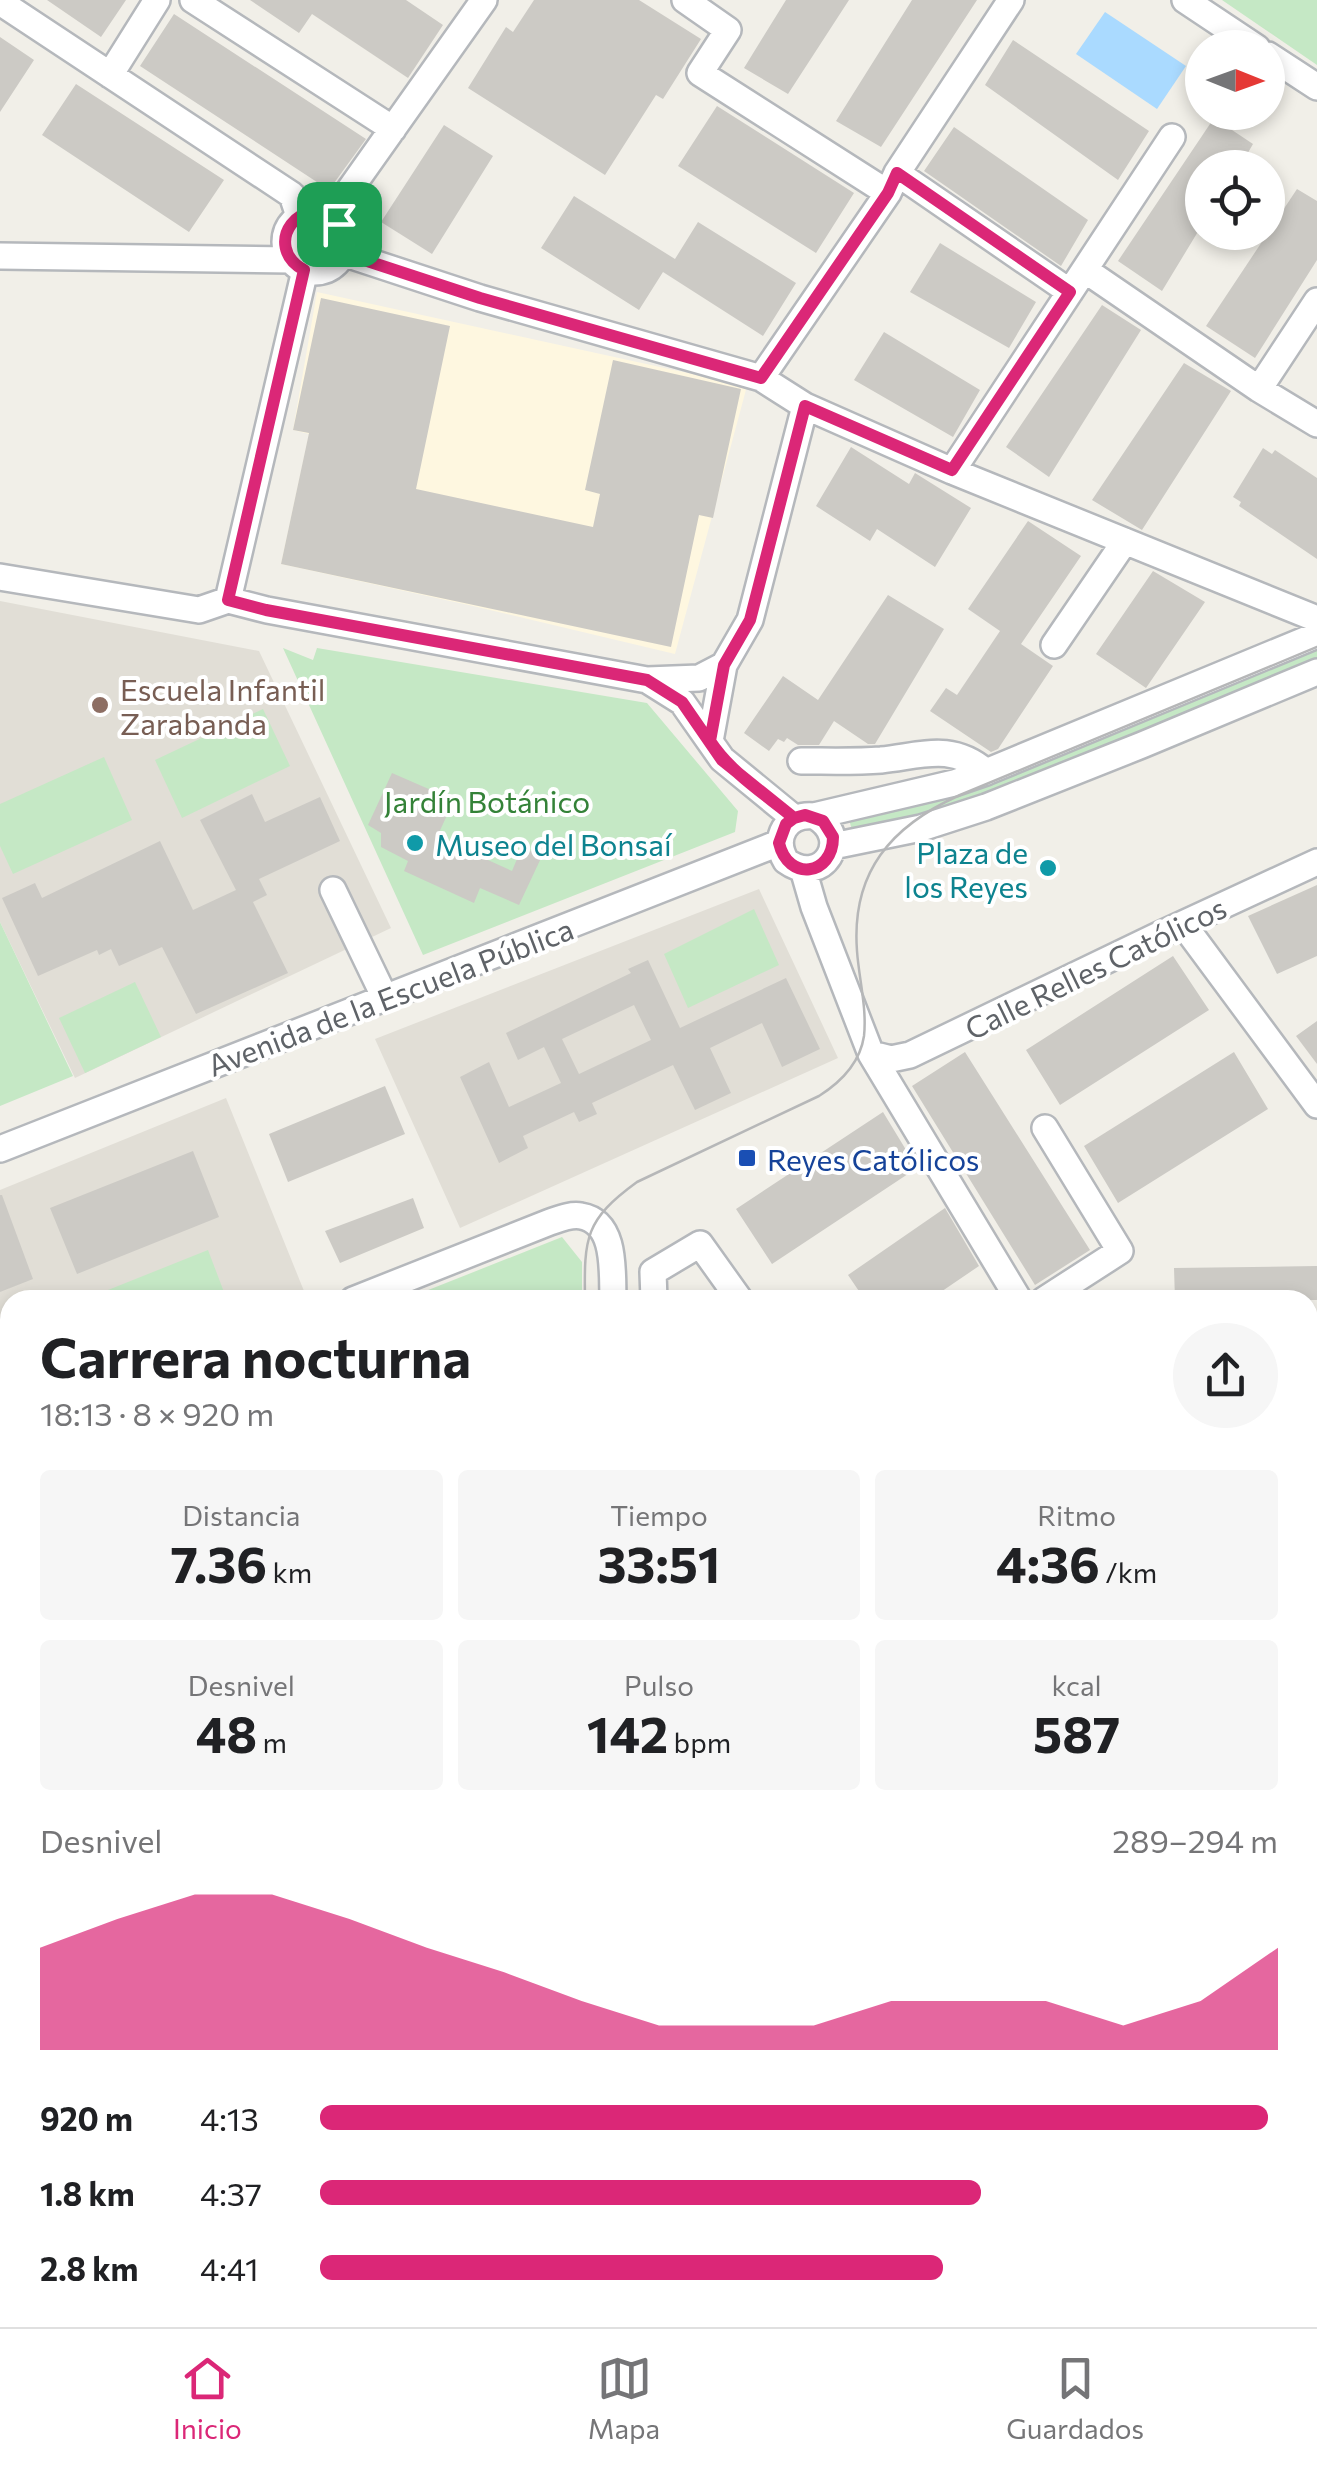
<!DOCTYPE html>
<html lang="es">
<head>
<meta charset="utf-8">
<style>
  body { margin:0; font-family:Commissioner,sans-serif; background:#f6f6f6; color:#202124; height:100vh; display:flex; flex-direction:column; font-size:38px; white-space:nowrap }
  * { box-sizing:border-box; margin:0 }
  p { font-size:32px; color:#757577 }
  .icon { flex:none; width:55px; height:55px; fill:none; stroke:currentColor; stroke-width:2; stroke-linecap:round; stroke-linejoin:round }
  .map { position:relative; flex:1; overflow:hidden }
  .panel { position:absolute; left:0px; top:1290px; width:1318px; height:1038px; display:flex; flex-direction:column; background:#fff; border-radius:30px 30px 0 0; box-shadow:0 5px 15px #0003 }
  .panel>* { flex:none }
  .needle { width:65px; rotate:91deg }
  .buttons { position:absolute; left:1185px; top:30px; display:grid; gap:20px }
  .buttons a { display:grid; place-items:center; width:100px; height:100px; border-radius:50%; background:#fff; box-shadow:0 5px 15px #0003; font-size:50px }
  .pin { position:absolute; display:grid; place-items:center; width:85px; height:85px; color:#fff; margin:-42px; border-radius:20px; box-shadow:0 5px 15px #0006 }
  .round { display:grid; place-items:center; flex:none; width:105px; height:105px; border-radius:52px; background:#f6f6f6 }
  .summary { display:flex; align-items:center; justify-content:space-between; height:170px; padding:0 40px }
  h1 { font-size:55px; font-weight:700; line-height:75px }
  .stats { display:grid; grid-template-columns:repeat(3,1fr); gap:15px; height:170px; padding:10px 40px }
  .stats div { display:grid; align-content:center; border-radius:10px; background:#f6f6f6; text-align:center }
  .stats b { font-size:50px; font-weight:700 }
  .stats small { font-size:28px; font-weight:400 }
  .stats p { font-size:28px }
  .chart { height:280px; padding:20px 40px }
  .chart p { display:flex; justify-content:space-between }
  .chart svg { width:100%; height:180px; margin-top:10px; fill:#db2777; opacity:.7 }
  ul { padding:0 40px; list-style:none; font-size:32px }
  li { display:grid; grid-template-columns:160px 120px 1fr; align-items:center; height:75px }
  li i { height:25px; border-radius:12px; background:#db2777 }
  .dock { display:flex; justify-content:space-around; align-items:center; height:140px; border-top:2px solid #e0e0e0; background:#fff; font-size:28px; color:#757577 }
  .dock a { display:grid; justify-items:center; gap:5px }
  .dock .selected { color:#db2777 }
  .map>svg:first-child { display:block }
  .commercial { fill:#fef7e0 }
  .education { fill:#e1ded6 }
  .green { fill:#c5e8c5 }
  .water { fill:#aadaff }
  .building { fill:#cccac5; fill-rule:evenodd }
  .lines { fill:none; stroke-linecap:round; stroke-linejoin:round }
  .minor-casing { stroke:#b5b8bc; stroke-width:30 }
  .minor { stroke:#fff; stroke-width:25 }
  .tram { stroke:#b6b7b8; stroke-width:2.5 }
  .route-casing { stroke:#fff; stroke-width:20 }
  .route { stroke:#db2777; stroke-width:12 }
  .education-dot { fill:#8d6e63; stroke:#fff; stroke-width:4 }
  .culture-dot { fill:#0f9aa8; stroke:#fff; stroke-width:4 }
  .transit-dot { fill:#1a4fb4; stroke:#fff; stroke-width:4 }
  .labels { text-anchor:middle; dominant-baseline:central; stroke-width:8; stroke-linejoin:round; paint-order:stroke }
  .education-label { font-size:30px; fill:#785e54; stroke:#fff; text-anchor:start }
  .park-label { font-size:30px; fill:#348238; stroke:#fff }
  .culture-label { font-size:30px; fill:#0d838f; stroke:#fff; text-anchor:start }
  .street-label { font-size:30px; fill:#5f6368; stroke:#fff }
  .transit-label { font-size:30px; fill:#164399; stroke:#fff; text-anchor:start }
</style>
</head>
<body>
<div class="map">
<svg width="1317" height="2327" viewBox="0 0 1317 2327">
  <rect width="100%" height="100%" fill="#f1efe8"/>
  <path class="commercial" d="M317,292L747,386L675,654L473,606L281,564L309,434L293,430Z"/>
  <path class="education" d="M0,601L259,651L391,928L75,1078L0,922Z
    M759,889L838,1058L460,1228L375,1039Z
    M226,1098L304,1291L281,1300H10V1406L0,1409V1190Z"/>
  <path class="green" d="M1222,0H1317V65Z
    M1317,643V664L974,806L852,830L848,816Z
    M283,648L313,660L317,648L647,703L738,811L735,832L423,955Z
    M263,709L290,766L182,818L155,760Z
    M104,757L132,820L13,874L0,846V804Z
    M754,909L779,965L688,1008L664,954Z
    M0,922L73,1076L0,1106Z
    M135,982L161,1037L85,1073L59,1018Z
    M562,1237L582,1262V1300H403Z
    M208,1250L227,1300H83Z
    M10,1329V1406L0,1409V1333Z"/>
  <path class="water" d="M1105,12L1186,66L1157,109L1076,54Z"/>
  <path class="building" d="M47,0H126L101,37Z
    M250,0H406L443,25L408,78L312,14L299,33Z
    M534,0H639L701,39L663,99L656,95L605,175L468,88L506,27L513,32Z
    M786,0H849L788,94L744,68Z
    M912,0H977L881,147L836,121Z
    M174,14L366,139L329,190L140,66Z
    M0,37L34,60L0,112Z
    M1013,40L1149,131L1118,180L985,85Z
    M76,84L224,180L189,232L42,135Z
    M717,106L854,193L816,253L678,166Z
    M1214,118L1253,144L1239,168H1202V225L1162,291L1118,261Z
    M444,125L493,156L432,254L381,222Z
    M954,127L1088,220L1061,266L924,171Z
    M1297,189L1317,201V260L1255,358L1206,326Z
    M574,196L675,259L698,222L796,283L763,336L663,272L639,310L541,248Z
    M940,243L1036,302L1009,348L910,292Z
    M321,298L450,326L416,489L593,527L600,494L585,490L613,360L741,389L713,518L699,515L671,647L281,564L309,433L293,430Z
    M1102,305L1141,330L1049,477L1006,447Z
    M884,332L980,390L953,437L854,380Z
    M1184,363L1231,391L1142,530L1092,500Z
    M851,447L909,484L915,473L971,508L935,567L877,529L870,541L816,506Z
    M1263,448L1272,454L1275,450L1317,478V559L1239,506L1241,502L1233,497Z
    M1028,521L1081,556L1021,644L1053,666L998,749L991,752L930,711L946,688L957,695L1000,631L968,609Z
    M1153,571L1205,602L1146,688L1096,654Z
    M888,595L944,629L875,744H868L834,721L819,745H798L787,738L784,742L778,739L769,751L744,733L783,676L818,700Z
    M392,773L454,800L437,837L512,871L522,847L542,856L519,905L480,888L474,903L404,871L408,861L381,847V833L368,825Z
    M252,794L265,822L320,797L340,841L259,879L267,895L253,902L288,973L196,1014L162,947L119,966L111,949L99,955L97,950L38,976L2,898L35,883L42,898L160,841L193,910L236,890L200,820Z
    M1317,885V956L1277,974L1248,916Z
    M1173,956L1209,1010L1060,1105L1026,1050Z
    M648,960L680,1028L786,978L820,1049L782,1067L762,1023L710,1048L731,1093L695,1110L673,1065L592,1103L597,1114L579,1122L574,1112L523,1136L528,1148L499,1163L460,1077L489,1062L509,1107L561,1083L544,1047L518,1060L506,1033L631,973L628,969ZM634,1005L651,1040L579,1074L562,1039Z
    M1317,1021V1064L1296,1036Z
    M965,1052L1090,1250L1035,1285L912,1086Z
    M1234,1052L1268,1109L1118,1203L1084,1146Z
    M385,1086L405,1134L288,1182L269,1134Z
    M883,1112L917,1168L772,1264L736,1209Z
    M193,1151L219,1217L77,1274L50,1208Z
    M0,1195H2L33,1279L0,1292Z
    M413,1198L424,1228L340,1263L325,1231Z
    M945,1208L979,1266L929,1300H865L848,1275Z
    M1317,1266V1300H1175L1174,1268Z"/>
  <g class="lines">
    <defs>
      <path id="minor" d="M193,0L393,129
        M685,0L728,30L700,73L888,193
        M1185,0L1257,48
        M0,2L292,195L299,216
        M1268,55L1317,87
        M110,75L157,0
        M897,173L1070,292
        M285 242a30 30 0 1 1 60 0a30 30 0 1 1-60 0Z
        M331,216L484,0
        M343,253L480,298L761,378L805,406L952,471L1317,619
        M0,256L291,260
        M1085,270L1259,389L1317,424
        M761,378L888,193L897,173L1011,0
        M1259,389L1317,301
        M952,471L1172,137
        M0,577L199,610L228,600L267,610L647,680L682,702L722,759L794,818
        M228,600L305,270
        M1054,645L1125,541
        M647,680L699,678L724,665
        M710,741L724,665L750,620L805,406
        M801,761C827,761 854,762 881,760C921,756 951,742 986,772
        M814,816C854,837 823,888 786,861C772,838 786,813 814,816L954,783L986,772L1317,635
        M833,846L921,828L986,807L1142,745L1317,672
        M803,869L814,907L871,1054L1019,1300
        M333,890L385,998
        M1183,924L1317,1105
        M871,1054L891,1059L910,1055L1159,935L1317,862
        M0,1149L779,843
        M353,1300L550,1222C559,1219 571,1214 581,1216C617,1222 612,1273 613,1300
        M654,1300L653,1272L700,1244L740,1300
        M1044,1300L1120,1251L1045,1128
        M1308,1346H1317
        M0,1438L10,1434
        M1308,1672H1317
        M1308,1863L1317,1862
        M0,1880H10
        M87,2318V2327
        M629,2318V2327
        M1066,2318V2327"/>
    </defs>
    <use href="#minor" class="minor-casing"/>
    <use href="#minor" class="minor"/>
    <path class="tram" d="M585,1300C584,1237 585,1220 637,1182L819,1096C841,1082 860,1063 864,1036C867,1008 859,979 857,951C851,872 891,826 960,795L1317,647
      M609,2318V2327"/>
  </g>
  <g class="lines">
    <defs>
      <path id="route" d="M339,224C302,188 260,246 304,270L228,600L266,610L647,680L682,702L722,760L794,818L786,824L779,843C788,882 833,876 833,837L823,821L805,815L794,818C765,794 731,773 710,741L724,665L750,620L805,406L952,470L1070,292L897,173L888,193L761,378L480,298L343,253L345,243L339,224"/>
    </defs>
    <use href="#route" class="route-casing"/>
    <use href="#route" class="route"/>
  </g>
  <circle class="education-dot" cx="100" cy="705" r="10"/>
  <g class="culture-dot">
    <circle cx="415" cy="843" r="10"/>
    <circle cx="1048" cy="868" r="10"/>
  </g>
  <rect class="transit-dot" x="737" y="1148" width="20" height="20" rx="5"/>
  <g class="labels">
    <g class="education-label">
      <text x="120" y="688">Escuela Infantil<tspan x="120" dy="34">Zarabanda</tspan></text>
    </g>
    <g class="park-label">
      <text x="487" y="800">Jardín Botánico</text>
    </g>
    <g class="culture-label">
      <text x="435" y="843">Museo del Bonsaí</text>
      <text x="1028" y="851" text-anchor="end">Plaza de<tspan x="1028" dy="34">los Reyes</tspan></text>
    </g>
    <g class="street-label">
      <text transform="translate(1095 967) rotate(-26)">Calle Relles Católicos</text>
      <text transform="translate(390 996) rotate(-21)">Avenida de la Escuela Pública</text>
    </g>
    <g class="transit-label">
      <text x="767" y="1158">Reyes Católicos</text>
    </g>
  </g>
</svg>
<div class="buttons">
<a><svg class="needle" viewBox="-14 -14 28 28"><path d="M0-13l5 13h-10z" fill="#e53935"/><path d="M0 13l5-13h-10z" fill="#757577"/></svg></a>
<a><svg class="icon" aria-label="locate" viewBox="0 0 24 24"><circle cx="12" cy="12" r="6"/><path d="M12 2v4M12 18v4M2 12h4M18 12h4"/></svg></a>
</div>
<div class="pin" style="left:339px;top:224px;background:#1e9e55"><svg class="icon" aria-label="arrive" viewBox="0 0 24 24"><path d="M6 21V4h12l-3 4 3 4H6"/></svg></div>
<section class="panel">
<div class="summary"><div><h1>Carrera nocturna</h1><p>18:13 · 8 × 920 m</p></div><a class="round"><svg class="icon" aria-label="share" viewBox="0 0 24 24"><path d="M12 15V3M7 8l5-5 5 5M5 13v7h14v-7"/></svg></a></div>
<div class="stats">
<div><p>Distancia</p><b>7.36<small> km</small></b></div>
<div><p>Tiempo</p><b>33:51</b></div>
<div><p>Ritmo</p><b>4:36<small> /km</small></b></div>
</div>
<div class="stats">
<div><p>Desnivel</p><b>48<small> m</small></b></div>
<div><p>Pulso</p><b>142<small> bpm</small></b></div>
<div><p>kcal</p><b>587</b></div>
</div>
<div class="chart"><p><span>Desnivel</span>289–294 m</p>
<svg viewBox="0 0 160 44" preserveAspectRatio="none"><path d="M0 44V19L10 12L20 6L30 6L40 12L50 19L60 25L70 32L80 38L90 38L100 38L110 32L120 32L130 32L140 38L150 32L160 19V44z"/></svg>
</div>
<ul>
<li><b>920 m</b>4:13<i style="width:99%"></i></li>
<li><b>1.8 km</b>4:37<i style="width:69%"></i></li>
<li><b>2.8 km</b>4:41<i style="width:65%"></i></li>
</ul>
</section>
</div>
<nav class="dock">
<a class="selected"><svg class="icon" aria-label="home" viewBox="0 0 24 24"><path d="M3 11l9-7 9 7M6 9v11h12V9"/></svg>Inicio</a>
<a><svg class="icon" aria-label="map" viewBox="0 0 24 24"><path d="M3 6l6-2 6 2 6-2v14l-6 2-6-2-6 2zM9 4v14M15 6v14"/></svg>Mapa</a>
<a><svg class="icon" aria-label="saved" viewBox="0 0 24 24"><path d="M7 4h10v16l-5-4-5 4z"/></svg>Guardados</a>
</nav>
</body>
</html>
